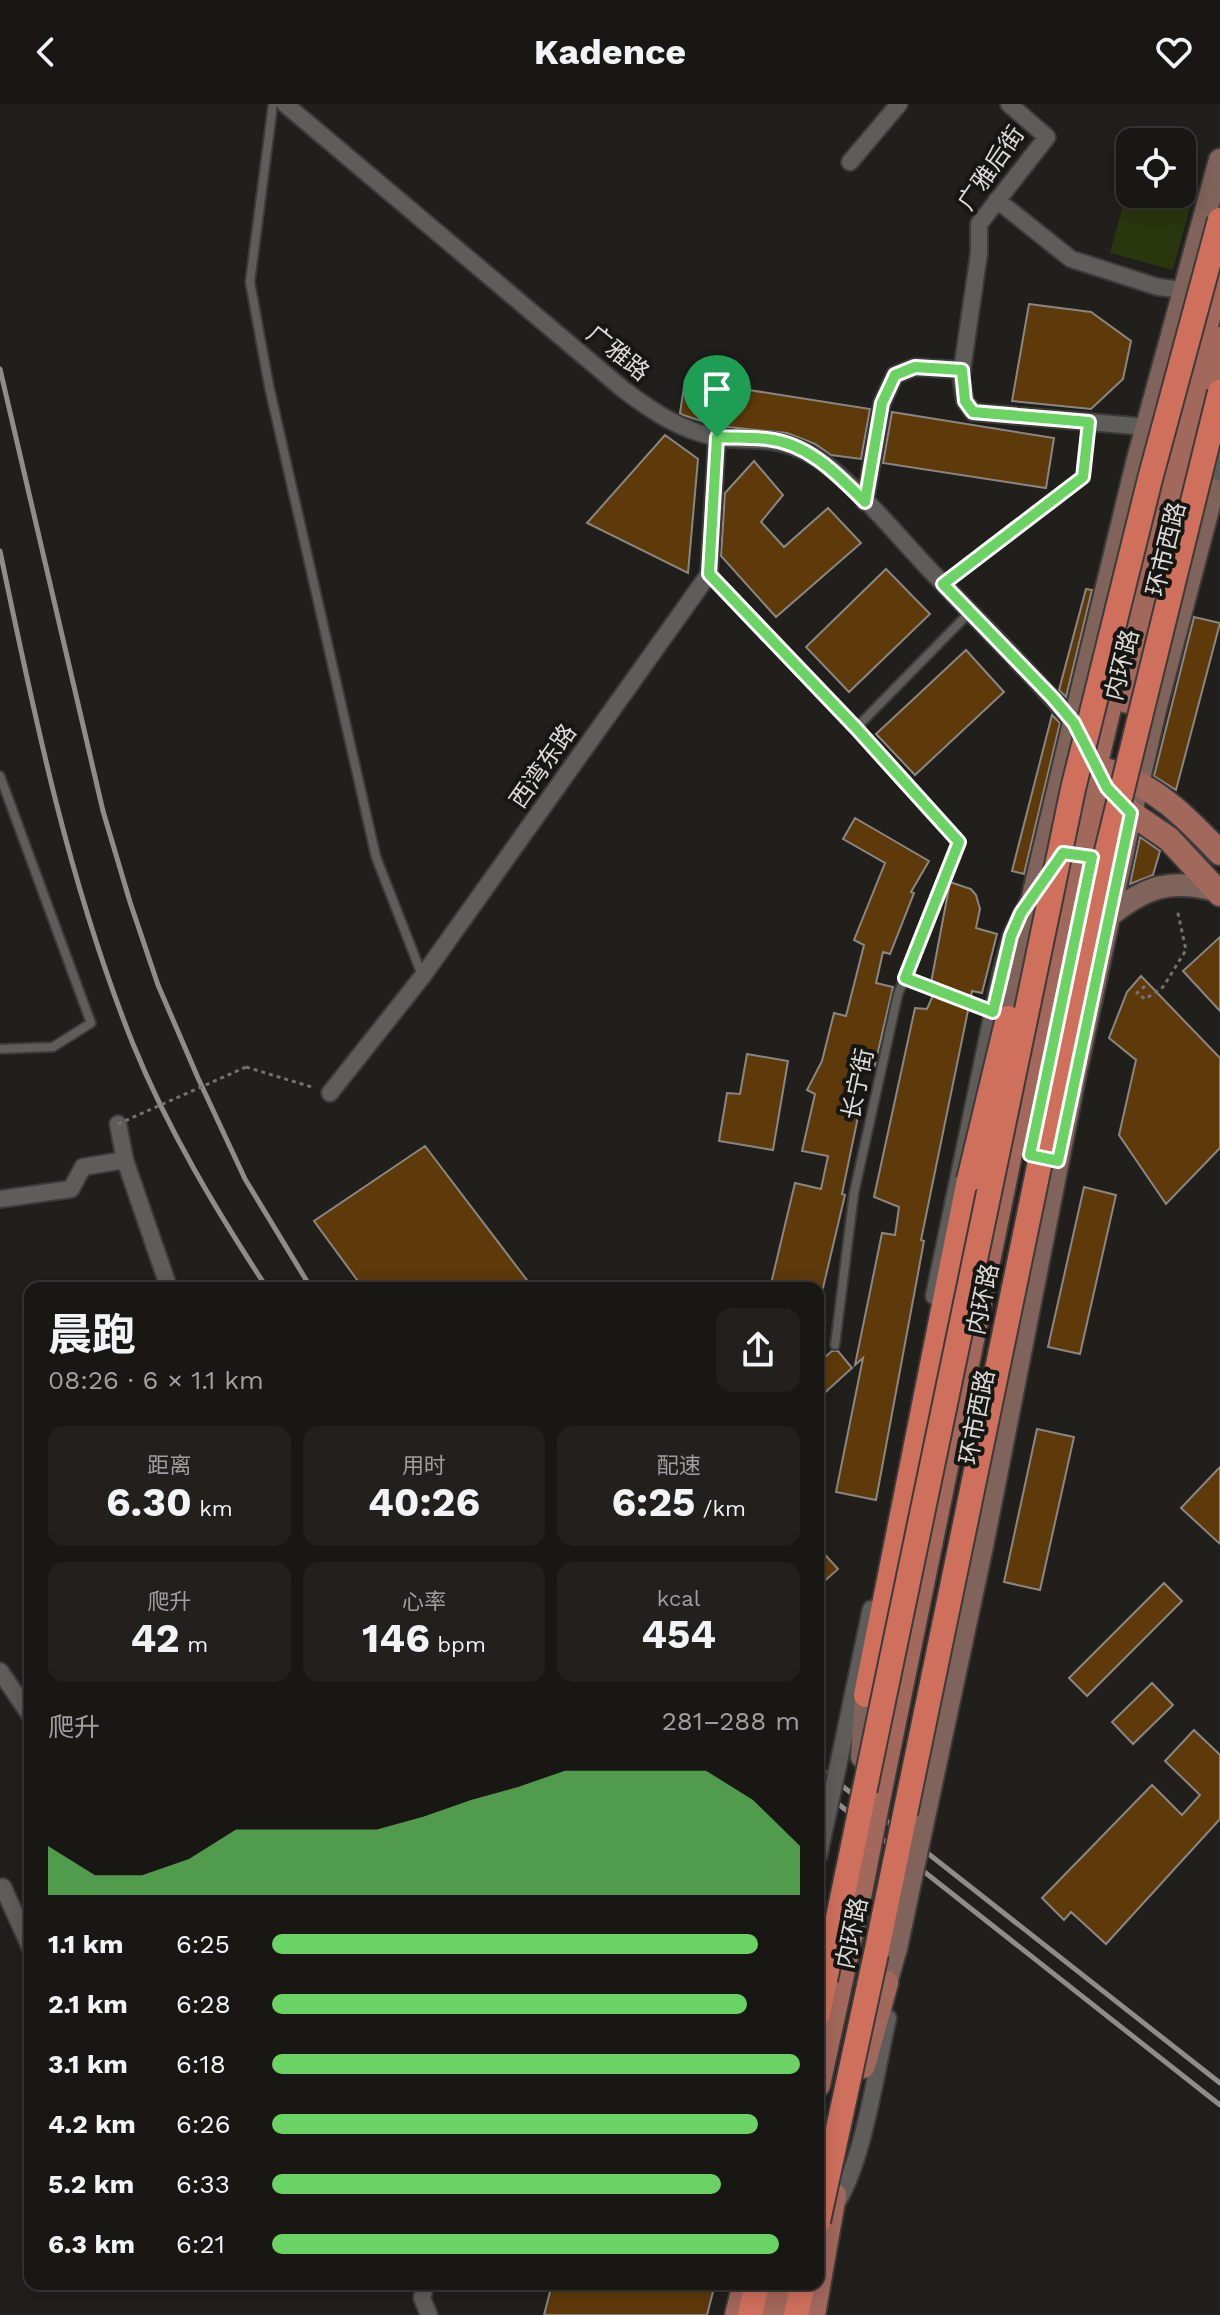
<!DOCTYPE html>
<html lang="zh">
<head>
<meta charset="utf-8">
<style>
  body { margin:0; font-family:"Work Sans","Noto Sans SC",sans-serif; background:#21201d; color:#f1f3f6; height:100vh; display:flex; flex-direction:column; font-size:30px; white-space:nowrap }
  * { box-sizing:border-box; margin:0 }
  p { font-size:26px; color:#9f9fa0 }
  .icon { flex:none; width:44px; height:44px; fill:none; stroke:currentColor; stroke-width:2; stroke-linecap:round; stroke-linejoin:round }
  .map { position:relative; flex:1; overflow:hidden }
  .drawer { position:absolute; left:24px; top:1178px; width:800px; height:1008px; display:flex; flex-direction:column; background:#181714; border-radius:16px; box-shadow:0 4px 20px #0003,0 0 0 2px #363634 }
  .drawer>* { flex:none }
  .fabs { position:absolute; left:1116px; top:24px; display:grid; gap:16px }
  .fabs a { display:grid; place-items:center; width:80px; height:80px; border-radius:16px; background:#181714; box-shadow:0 4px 20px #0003,0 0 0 2px #363634; font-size:40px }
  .pin { position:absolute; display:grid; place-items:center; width:68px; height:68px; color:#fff; margin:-82px -34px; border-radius:50% 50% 50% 0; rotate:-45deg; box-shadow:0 0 8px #0007 }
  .pin .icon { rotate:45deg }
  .round { display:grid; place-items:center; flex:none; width:84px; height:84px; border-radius:16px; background:#21201d }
  .overview { display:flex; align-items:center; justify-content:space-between; height:136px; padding:0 24px }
  h1 { font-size:44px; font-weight:700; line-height:60px }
  .figures { display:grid; grid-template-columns:repeat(3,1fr); gap:12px; height:136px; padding:8px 24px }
  .figures div { display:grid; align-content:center; border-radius:16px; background:#21201d; text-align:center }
  .figures b { font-size:40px; font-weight:700 }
  .figures small { font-size:22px; font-weight:400 }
  .figures p { font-size:22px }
  .chart { height:224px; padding:16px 24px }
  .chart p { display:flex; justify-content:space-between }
  .chart svg { width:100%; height:144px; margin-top:8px; fill:#6ad364; opacity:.7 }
  ul { padding:0 24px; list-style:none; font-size:26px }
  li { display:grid; grid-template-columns:128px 96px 1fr; align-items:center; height:60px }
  li i { height:20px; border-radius:10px; background:#6ad364 }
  header { display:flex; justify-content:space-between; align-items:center; height:104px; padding:0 24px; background:#181714; font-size:36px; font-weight:700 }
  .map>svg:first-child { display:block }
  .green { fill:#2a360e }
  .building { fill:#5e3a0a; stroke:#8a8783; stroke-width:2 }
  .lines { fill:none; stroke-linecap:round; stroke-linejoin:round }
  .lane-casing { stroke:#3c3b39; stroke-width:12 }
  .street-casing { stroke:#3c3b39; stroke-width:20 }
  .secondary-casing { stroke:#3c3b39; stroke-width:26 }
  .primary-casing { stroke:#3c3b39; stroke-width:28 }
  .highway-casing { stroke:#3c3b39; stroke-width:28 }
  .path { stroke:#73726f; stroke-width:3; stroke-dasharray:4 4; stroke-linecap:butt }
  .lane { stroke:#5e5d59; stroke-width:8 }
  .street { stroke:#5e5d59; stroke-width:16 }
  .secondary { stroke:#80635a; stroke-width:22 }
  .primary { stroke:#a2685b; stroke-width:24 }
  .highway { stroke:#cf705d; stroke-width:24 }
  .rail { stroke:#8e8d8a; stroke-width:5 }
  .street-bridge-casing { stroke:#3c3b39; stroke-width:20; stroke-linecap:butt }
  .secondary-bridge-casing { stroke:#3c3b39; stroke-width:26; stroke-linecap:butt }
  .primary-bridge-casing { stroke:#3c3b39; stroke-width:28; stroke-linecap:butt }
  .highway-bridge-casing { stroke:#3c3b39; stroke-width:28; stroke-linecap:butt }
  .path-bridge { stroke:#73726f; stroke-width:3; stroke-dasharray:4 4; stroke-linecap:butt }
  .street-bridge { stroke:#5e5d59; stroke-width:16 }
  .secondary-bridge { stroke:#80635a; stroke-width:22 }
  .primary-bridge { stroke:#a2685b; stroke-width:24 }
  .highway-bridge { stroke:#cf705d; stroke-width:24 }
  .route-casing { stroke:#fff; stroke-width:16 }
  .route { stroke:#6ad364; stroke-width:10 }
  .labels { text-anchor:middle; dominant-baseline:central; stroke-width:8; stroke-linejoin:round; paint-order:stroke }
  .street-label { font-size:24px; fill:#dcdbd9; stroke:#161612 }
</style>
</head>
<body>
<header><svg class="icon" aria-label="back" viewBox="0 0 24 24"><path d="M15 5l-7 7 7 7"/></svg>Kadence<svg class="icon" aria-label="heart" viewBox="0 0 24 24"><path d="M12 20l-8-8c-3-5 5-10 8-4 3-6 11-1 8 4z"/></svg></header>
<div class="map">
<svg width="1220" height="2211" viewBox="0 0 1220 2211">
  <rect width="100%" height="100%" fill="#201f1b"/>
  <path class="green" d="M1182,70L1198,74L1173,166L1110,149L1130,75V90H1182Z"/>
  <path class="building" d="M1029,200L1091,208L1131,237L1123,275L1091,305L1012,297Z
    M685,276L870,305L861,355L831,351L815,340L787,329L717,322L683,311L680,309Z
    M892,308L1054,334L1046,384L883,359Z
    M665,331L698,355L688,469L587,419Z
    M754,357L783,391L761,418L784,443L828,404L861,439L776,513L721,452L725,389Z
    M886,465L930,510L849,588L806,543Z
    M1086,485L1092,486L1066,593L1059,586Z
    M1194,513L1220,519L1176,686L1154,672Z
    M966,546L1004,588L915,671L876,630Z
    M1052,611L1060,619L1024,770L1012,767Z
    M855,714L929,757L911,788L914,789L890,850L883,848L876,879L893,883L873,969L861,966L841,1004L859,1008L842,1090L845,1091L823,1184H770L795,1079L821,1085L828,1052L802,1047L815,990L807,986L822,957L834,909L846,912L864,841L854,836L885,759L843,735Z
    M1140,733L1160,747L1153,771L1130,780Z
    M950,778L971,785L976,791L980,805L976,824L997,830L982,889L972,887L921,1136L924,1137L876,1396L836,1388L863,1254L855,1261L882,1129L895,1131L899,1103L874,1093L915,904L927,905L938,880L931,879Z
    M1220,833V907L1183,867Z
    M1141,872L1220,954V1044L1166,1100L1119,1031L1136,956L1109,934L1127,888Z
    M747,950L788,957L773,1046L719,1037L727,989L740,990Z
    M425,1042L533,1184H363L314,1117Z
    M1084,1083L1116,1091L1080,1250L1048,1243Z
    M832,1247H838L852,1264L818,1295V1259Z
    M1037,1325L1074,1333L1040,1486L1004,1478Z
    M1220,1363V1440L1181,1404Z
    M818,1443L838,1465L818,1483Z
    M1164,1479L1182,1497L1087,1592L1069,1574Z
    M1152,1579L1173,1601L1133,1640L1112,1618Z
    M1194,1626L1220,1651V1715L1106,1840L1071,1808L1064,1816L1042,1794L1152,1681L1182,1711L1200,1691L1165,1657Z
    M552,2180H715L707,2211H544Z"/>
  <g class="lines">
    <defs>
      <path id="lane" d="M273,0L250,178L269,282L376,753L422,871
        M709,470L856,624L959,738L898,890L854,1089L835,1241
        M944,480L1083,373L1089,319
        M856,624L970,508
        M0,672L91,919L53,943L0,945"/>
      <path id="street" d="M285,0L624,286C652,307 680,326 715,333C753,339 772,330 810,350C849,372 896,430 928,464C977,516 1028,565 1074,619
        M1009,0L1047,33L979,120V149L961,273L965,297L973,308L1147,323
        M850,58L899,0
        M997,96L1071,155L1158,183L1184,186
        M1213,386L1220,354
        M865,398L882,299L895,271L915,263L962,266
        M330,989L422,873L709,470L717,333
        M125,1056L169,1184
        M0,1095L71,1085L83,1063L125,1056L118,1020
        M934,1192L1001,869L1011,832L1029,796
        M0,1567L30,1611
        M838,1662L871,1505
        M0,1785L3,1783L30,1843
        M834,2103C863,2062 876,1966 888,1914
        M426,2180L422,2194L429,2211"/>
      <path id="secondary" d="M1109,812C1146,782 1171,774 1218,787
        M1009,933L1034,788L1074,619L1137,359L1220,56
        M862,1653L866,1591
        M922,1722L982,1442L1074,975L1131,709L1155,606L1213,386
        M878,1892L886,1879L896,1844"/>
      <path id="primary" d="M1127,597L1220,235
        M1105,666C1154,680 1187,714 1220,749
        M1108,685L1131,709L1169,735L1220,790
        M1047,965L1110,672
        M877,1701L1053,839L1140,474L1220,168
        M863,1962L886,1879
        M818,1981L859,1793
        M737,2211L745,2180
        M765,2211L772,2180
        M783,2211L790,2180
        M813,2211L834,2091"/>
      <path id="highway" d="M866,1591L969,1076
        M818,1910L825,1876
        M750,2211L757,2180
        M796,2211L803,2180"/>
    </defs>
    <use href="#lane" class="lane-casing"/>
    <use href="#street" class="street-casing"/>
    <use href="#secondary" class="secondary-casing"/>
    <use href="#primary" class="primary-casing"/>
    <use href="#highway" class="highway-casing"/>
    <path class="path" d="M916,879L976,901
      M1145,882L1137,889L1145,895L1163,883L1186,846L1177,805
      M246,963L315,984"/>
    <use href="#lane" class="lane"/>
    <use href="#street" class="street"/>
    <use href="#secondary" class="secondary"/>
    <use href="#primary" class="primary"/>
    <use href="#highway" class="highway"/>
    <path class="rail" d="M0,265L103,707L130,798L158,881L198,974L245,1075L311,1184
      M0,447C35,615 69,780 133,940C168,1026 216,1106 267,1184
      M818,1663L1220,1979
      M818,1684L1220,2001"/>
    <defs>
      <path id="street-bridge" d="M818,1755L838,1662"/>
      <path id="secondary-bridge" d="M896,1844L922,1722"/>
      <path id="primary-bridge" d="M859,1793L877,1701"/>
      <path id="highway-bridge" d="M969,1076L1008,914
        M825,1876L1073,685L1150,375L1220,116
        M818,2117L877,1845L1090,816L1220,288"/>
    </defs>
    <use href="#street-bridge" class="street-bridge-casing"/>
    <use href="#secondary-bridge" class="secondary-bridge-casing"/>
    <use href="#primary-bridge" class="primary-bridge-casing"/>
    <use href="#highway-bridge" class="highway-bridge-casing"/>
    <path class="path-bridge" d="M118,1020L246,963"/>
    <use href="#street-bridge" class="street-bridge"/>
    <use href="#secondary-bridge" class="secondary-bridge"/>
    <use href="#primary-bridge" class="primary-bridge"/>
    <use href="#highway-bridge" class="highway-bridge"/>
  </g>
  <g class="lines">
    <defs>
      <path id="route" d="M915,263L962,266L965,297L973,308L1089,318L1083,373L943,480L1053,594L1074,619L1107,684L1131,709L1058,1057L1030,1051L1092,753L1063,749L1021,809L1011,832L993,908L905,874L959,738L856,624L709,470L717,333C733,334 751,333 767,335C808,339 838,371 865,398L882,299L895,271Z"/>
    </defs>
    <use href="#route" class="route-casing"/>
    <use href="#route" class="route"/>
  </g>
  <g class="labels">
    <g class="street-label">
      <text transform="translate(991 64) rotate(-55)">广雅后街</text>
      <text transform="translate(618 249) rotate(39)">广雅路</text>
      <text transform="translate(1166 445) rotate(-76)">环市西路</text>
      <text transform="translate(1122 561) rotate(-76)">内环路</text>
      <text transform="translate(543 662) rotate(-55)">西湾东路</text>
      <text transform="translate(858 980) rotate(-78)">长宁街</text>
      <text transform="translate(983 1195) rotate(-78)">内环路</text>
      <text transform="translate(977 1313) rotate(-79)">环市西路</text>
      <text transform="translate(852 1829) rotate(-78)">内环路</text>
    </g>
  </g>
</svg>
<div class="fabs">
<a><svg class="icon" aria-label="locate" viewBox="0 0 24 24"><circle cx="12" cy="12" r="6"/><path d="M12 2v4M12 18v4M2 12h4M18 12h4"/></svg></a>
</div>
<div class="pin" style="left:717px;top:333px;background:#1e9e55"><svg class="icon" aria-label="arrive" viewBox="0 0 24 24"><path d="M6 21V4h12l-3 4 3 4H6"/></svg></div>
<section class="drawer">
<div class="overview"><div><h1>晨跑</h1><p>08:26 · 6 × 1.1 km</p></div><a class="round"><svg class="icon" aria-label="share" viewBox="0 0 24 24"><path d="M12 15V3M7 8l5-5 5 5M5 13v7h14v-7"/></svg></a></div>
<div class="figures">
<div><p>距离</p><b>6.30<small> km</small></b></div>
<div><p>用时</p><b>40:26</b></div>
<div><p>配速</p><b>6:25<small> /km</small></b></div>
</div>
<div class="figures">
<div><p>爬升</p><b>42<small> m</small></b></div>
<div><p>心率</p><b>146<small> bpm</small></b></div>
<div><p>kcal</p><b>454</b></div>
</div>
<div class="chart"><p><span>爬升</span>281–288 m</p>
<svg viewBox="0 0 160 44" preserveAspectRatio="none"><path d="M0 44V29L10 38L20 38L30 33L40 24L50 24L60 24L70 24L80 20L90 15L100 11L110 6L120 6L130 6L140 6L150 15L160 29V44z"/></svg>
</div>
<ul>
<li><b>1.1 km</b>6:25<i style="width:92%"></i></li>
<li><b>2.1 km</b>6:28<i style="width:90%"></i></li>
<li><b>3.1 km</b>6:18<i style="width:100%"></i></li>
<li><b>4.2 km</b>6:26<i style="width:92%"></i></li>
<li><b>5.2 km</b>6:33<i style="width:85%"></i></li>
<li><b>6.3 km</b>6:21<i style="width:96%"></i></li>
</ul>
</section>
</div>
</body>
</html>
